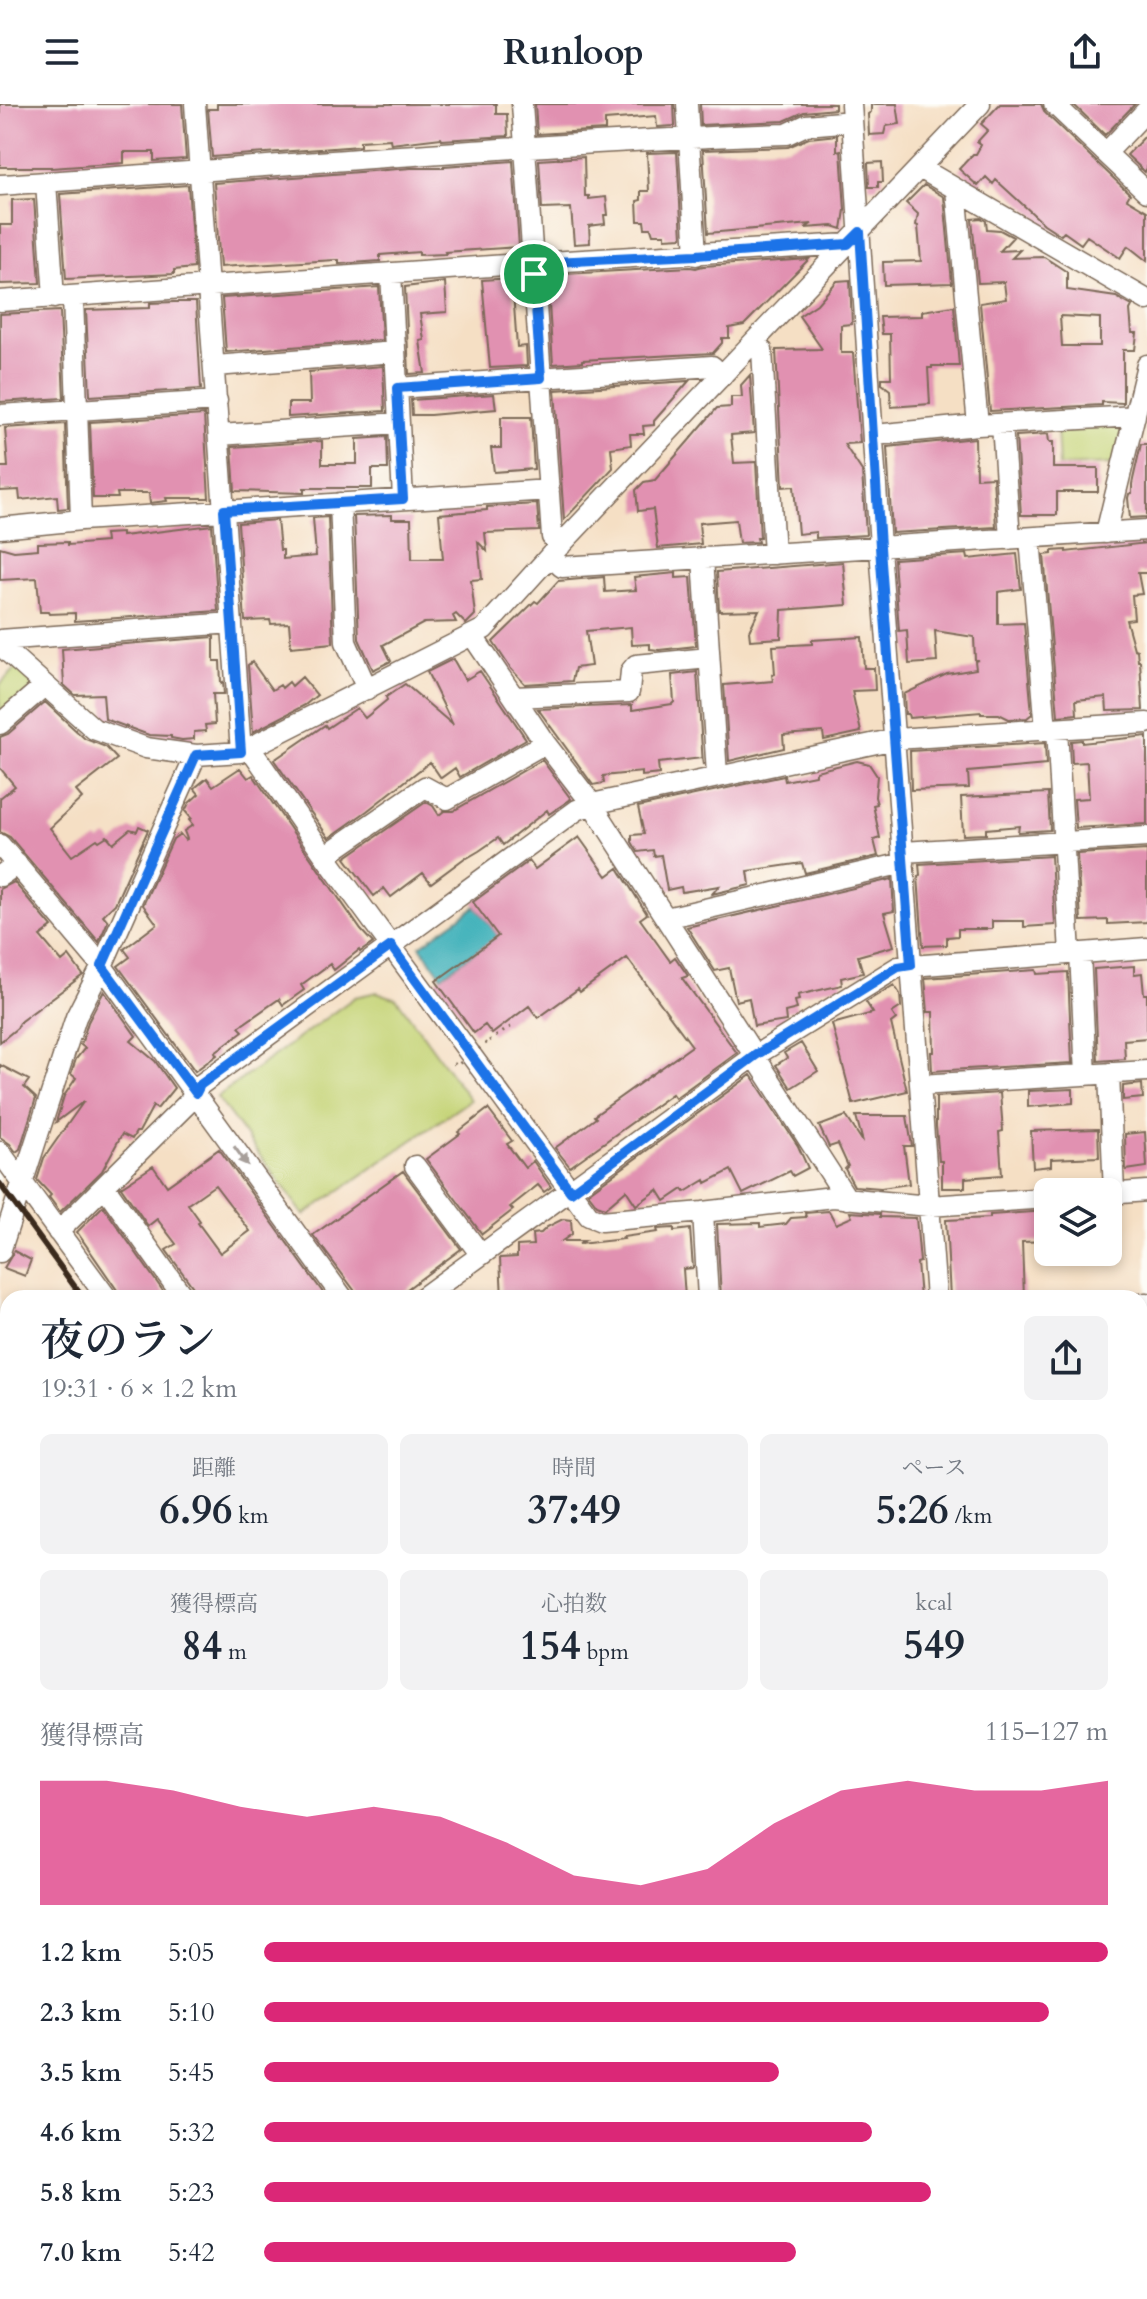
<!DOCTYPE html>
<html lang="ja">
<head>
<meta charset="utf-8">
<style>
  body { margin:0; font-family:Cardo,"Noto Serif JP",serif; background:#f2f2f3; color:#1f2937; height:100vh; display:flex; flex-direction:column; font-size:30px; white-space:nowrap }
  * { box-sizing:border-box; margin:0 }
  p { font-size:26px; color:#747a83 }
  .icon { flex:none; width:44px; height:44px; fill:none; stroke:currentColor; stroke-width:2; stroke-linecap:round; stroke-linejoin:round }
  .map { position:relative; flex:1; overflow:hidden }
  .sheet { position:absolute; left:0px; top:1186px; width:1148px; height:1010px; display:flex; flex-direction:column; background:#fff; border-radius:24px 24px 0 0; box-shadow:0 4px 12px #0003 }
  .sheet>* { flex:none }
  .controls { position:absolute; left:1034px; top:1074px; display:grid; gap:16px }
  .controls a { display:grid; place-items:center; width:88px; height:88px; border-radius:12px; background:#fff; box-shadow:0 4px 12px #0003; font-size:40px }
  .pin { position:absolute; display:grid; place-items:center; width:68px; height:68px; color:#fff; margin:-34px; border:4px solid #fff; border-radius:50%; box-shadow:0 2px 8px #0007 }
  .round { display:grid; place-items:center; flex:none; width:84px; height:84px; border-radius:12px; background:#f2f2f3 }
  .overview { display:flex; align-items:center; justify-content:space-between; height:136px; padding:0 40px }
  h1 { font-size:44px; font-weight:600; line-height:60px }
  .figures { display:grid; grid-template-columns:repeat(3,1fr); gap:12px; height:136px; padding:8px 40px }
  .figures div { display:grid; align-content:center; border-radius:12px; background:#f2f2f3; text-align:center }
  .figures b { font-size:40px; font-weight:600 }
  .figures small { font-size:22px; font-weight:400 }
  .figures p { font-size:22px }
  .chart { height:224px; padding:16px 40px }
  .chart p { display:flex; justify-content:space-between }
  .chart svg { width:100%; height:144px; margin-top:8px; fill:#db2777; opacity:.7 }
  ul { padding:0 40px; list-style:none; font-size:26px }
  li { display:grid; grid-template-columns:128px 96px 1fr; align-items:center; height:60px }
  li i { height:20px; border-radius:10px; background:#db2777 }
  header { display:flex; justify-content:space-between; align-items:center; height:104px; padding:0 40px; background:#fff; font-size:36px; font-weight:600 }
  .map>svg:first-child { display:block }
  .green { fill:#c4d375; stroke:#807e4a; stroke-width:2 }
  .water { fill:#40b1ba; stroke:#3e6e6c; stroke-width:2 }
  .building { fill:#e191b1; fill-rule:evenodd }
  .lines { fill:none; stroke-linecap:round; stroke-linejoin:round }
  .minor-casing { stroke:#7c6958; stroke-width:23 }
  .path { stroke:#7c6958; stroke-width:3; stroke-dasharray:2 6; stroke-linecap:butt }
  .minor { stroke:#fff; stroke-width:20 }
  .rail { stroke:#3b2a1e; stroke-width:6 }
  .path-bridge { stroke:#7c6958; stroke-width:3; stroke-dasharray:2 6; stroke-linecap:butt }
  .oneway { fill:#a79f9a }
  .route-casing { stroke:#fff; stroke-width:16 }
  .route { stroke:#1a73e8; stroke-width:10 }
</style>
</head>
<body>
<header><svg class="icon" aria-label="menu" viewBox="0 0 24 24"><path d="M4 6h16M4 12h16M4 18h16"/></svg>Runloop<svg class="icon" aria-label="share" viewBox="0 0 24 24"><path d="M12 15V3M7 8l5-5 5 5M5 13v7h14v-7"/></svg></header>
<div class="map">
<svg width="1147" height="2195" viewBox="0 0 1147 2195">
  <rect width="100%" height="100%" fill="#fdfcf7"/>
  <filter id="ink" filterUnits="userSpaceOnUse"><feTurbulence type="fractalNoise" baseFrequency=".0125" numOctaves="2"/><feDisplacementMap in="SourceGraphic" scale="16" xChannelSelector="R" yChannelSelector="G"/><feConvolveMatrix kernelMatrix="1 2 1 2 8 2 1 2 1" color-interpolation-filters="sRGB"/></filter>
  <filter id="wash" filterUnits="userSpaceOnUse"><feTurbulence type="fractalNoise" baseFrequency=".006" numOctaves="4" result="noise"/><feDisplacementMap in="SourceGraphic" scale="32" xChannelSelector="R" yChannelSelector="G"/><feGaussianBlur stdDeviation="1.8" result="paint"/><feColorMatrix in="noise" values="0 0 0 0 0 0 0 0 0 0 0 0 0 0 0 0 0 1.4 0 .05"/><feComposite in="paint" operator="in"/></filter>
  <g filter="url(#wash)">
    <rect width="100%" height="100%" fill="#f5dfc4"/>
    <path class="green" d="M1119,320L1124,327L1115,360L1059,362L1057,324Z
      M21,560L44,582L0,620V580Z
      M377,888L397,895L470,996L304,1111L217,993L355,893Z"/>
    <path class="water" d="M476,802L498,832L442,872L420,842Z"/>
    <g id="blocks">
      <path class="building" d="M0,0H182L186,55L154,57V48H124V59L51,64V63H0Z
        M217,0H496V10H507L508,32L442,36L441,34L391,40L390,35L360,37V42L212,53L208,5H217Z
        M535,0H674L675,22L657,23L656,12L605,16V26L537,30Z
        M700,0H835V5L804,8L784,17L701,21Z
        M876,0H897L900,20L886,22L884,30L869,31L868,10L871,8V1Z
        M1000,0H1041L1045,9L1130,90L1127,95L1147,107V157L1128,142L1120,154L1087,132L1081,140L1064,128L1061,131L1044,120L996,76L993,80L986,73L978,82L959,65L973,50H976L981,41L977,38L988,26L981,20Z
        M1073,0H1135L1105,31Z
        M1147,30V64L1145,68L1127,51Z
        M837,31V47L841,46L845,106L842,125L833,122L805,124L812,120L708,129L703,46L788,43L809,34Z
        M677,48L682,133L665,134V130H653L651,124H645L644,117H638L637,97L641,96V87H649L647,49Z
        M584,53L585,92H589V95L606,93L608,111H604L605,120L589,122L590,139L574,140L571,104L542,105L539,56Z
        M513,57L519,143L445,148L446,150L419,151V148L380,151V157L339,160V156H335L220,163L214,79L411,64H444V62Z
        M882,58L883,78H878V83H869L868,59Z
        M188,81L194,164L174,166V170L66,175L60,90Z
        M924,81L944,93L952,179L884,181L883,158L921,157L918,122L916,121L918,110L906,99Z
        M34,95L40,179L0,180V121H12V96Z
        M981,114L986,117L987,125L1000,126L1013,133L1000,147L1020,146L1012,154L1044,153L1067,168V186L1116,193L1132,202L1130,206L1132,229H1137L1135,246H1123V299L1102,298V301L990,307L980,199L1006,195L1004,178L978,179L972,115ZM1060,212L1100,214V242H1062Z
        M809,155L744,221L729,224V234H722V239L713,249L582,256V258L553,260L547,171L690,163L696,164L703,162Z
        M512,174L517,243L526,242L527,262L490,264L482,176Z
        M850,176L852,220L841,221V249H853L860,339L844,340L862,367L866,431L816,434V428L798,430L794,382L783,383L776,246L822,245L799,212L817,200L837,177Z
        M445,178L447,208L420,210L424,236L420,237L425,269L409,270L405,183Z
        M379,183L382,236L226,248L222,194Z
        M174,198H196L201,285L90,292L86,206L150,204V199Z
        M954,202L959,262H932V264H928L930,300L891,303L890,286L882,280V274H891L890,230H882L880,213L922,212V207Z
        M60,207L64,294L0,298V210Z
        M383,262L385,307L288,313V299H310L309,268Z
        M750,271L754,329L731,331L734,359L756,358L760,434H757L758,438L739,439L736,416L699,419L701,440L658,444L653,405L638,407L636,386L644,378L655,376L717,304L731,303V293H742L741,281Z
        M689,277L654,317V321L643,322L644,330H630L631,341L611,344L613,364L564,416L555,286Z
        M494,290L496,305L430,311H412L411,296Z
        M204,311L209,394H166L167,397L150,399L149,389H117L118,394H93L90,318Z
        M501,313H531L534,365L494,368L491,344H501Z
        M65,320L68,404L58,405L57,392L20,396L19,386L0,387V363H8L5,324Z
        M1048,330L1049,338H1053V364H1098V388H1057V411H1021L1016,332Z
        M387,333L388,365H372V384H304V389L235,387L232,343L322,337V360H357V335Z
        M975,334L976,374L993,373L996,423L892,429L887,343Z
        M1141,340H1147V413L1130,414L1128,394L1129,390L1132,389V380Z
        M537,400L539,427L485,429L487,447L478,438L482,475L471,476L475,511L466,520L456,510L453,512L456,518L424,519L383,541L391,557L373,566L359,535L354,412L392,411V415H411L412,455H443L439,410L487,406V403Z
        M328,413L333,539L291,543L289,519L271,520L270,516L245,517L238,419L277,416L280,446H283V455L316,452L313,414Z
        M212,421L218,507L75,517V509L49,510L48,508H40L37,474L0,476V443L14,447L38,445V439L68,438V441L106,438L105,430L122,429V432Z
        M1147,439V469H1138L1142,490L1132,491L1134,515L1126,516L1134,545L1137,546L1138,557H1140L1143,606L1107,607L1106,593L1076,596L1077,610L1058,612L1044,451L1052,450V447L1066,446V448Z
        M967,450L968,455L1017,450L1021,485L998,488V520L1024,519L1032,610L1027,614L1009,615L999,610H981V608L909,614L908,610H905L904,590L947,570L976,565L975,557L978,556H975L974,533L935,527L937,558L909,560L907,526L899,527L894,455Z
        M843,458L847,501L782,506L781,534L750,536L749,527L759,506L719,507L717,468Z
        M676,469V474L691,473L696,542L659,546L650,545V540L632,541L631,523L586,527L591,562L575,564L572,577L525,580L511,565L493,538L535,497L538,499L558,477L604,473L605,488L636,486L634,473Z
        M214,533V557H220L221,579L223,578L224,590H213L215,620L205,621L206,627L194,628V635L182,636L171,634V632L149,631L105,615L103,590L75,591L64,581L62,545Z
        M862,533L864,564H874L875,586L852,587L861,628L824,636L823,628L783,631L784,644L729,657L724,581L773,577L772,571L775,570L773,542L812,540V536Z
        M453,555L465,576L480,567L526,635L460,673L455,664L441,674L430,658L367,707L329,734L274,656L325,621L327,624L357,604L365,614L387,596L386,593L405,580L453,621L427,568Z
        M252,558L272,586L280,581L282,584L289,578L292,582L302,573L317,591L305,601L253,628L248,561Z
        M697,568L703,661L702,654L658,659L659,670L642,672V668L603,672L604,679L593,681L538,605L632,601V606L672,600L674,598L672,571Z
        M45,598L85,635L106,643L117,655L76,687L82,694L50,724L72,752L97,735L99,737L107,732L113,739L130,725L137,727L139,722L148,726L115,800L103,811L108,817L99,838L10,733L0,728V694L15,682L0,664V633L8,630Z
        M1147,632V720L1076,724L1074,695L1089,694L1087,658L1072,659L1071,637L1082,636V639Z
        M1045,639L1046,661L968,668L969,684L911,686L910,647Z
        M542,656L571,695L549,710L547,706L503,741L498,734L479,747L467,754L466,753L431,779L423,769L391,793L384,784L374,792L345,754L426,698L433,702L439,711L444,707H453Z
        M857,657L869,660L877,672L875,693L877,700L873,701L880,734L874,736L878,752L805,769L802,759L748,767L750,781L712,790L719,782L682,788L681,783L667,786L661,751L654,752L653,746L638,748L632,738V731L644,730L638,703L784,672L785,677L815,671L816,667Z
        M240,664L248,674L253,671L361,826L373,839L360,848L359,846L334,866L330,860L301,881L304,886L283,901L279,895L239,923L243,927L215,948L217,951L195,967L118,862L130,853L124,845L157,820L143,801L173,735L180,730L185,736L187,735L184,727L193,721L189,716L191,714L185,707L189,699L199,690L195,685L196,683L207,674L213,682Z
        M1048,689L1050,726L1018,728L1019,722L986,725V730L963,731L961,693Z
        M579,733L607,772L618,764L647,810L640,815L670,857L675,853L688,872L682,874L737,949L675,994L672,990L570,1063L555,1044L596,1014L594,1012L692,942L627,854L580,888L578,885L538,914L529,902L492,930L485,921L474,929L436,877L498,832L473,798L529,757L535,765Z
        M1147,746V818L1108,820V816L1081,817L1077,750Z
        M1051,752L1055,821L1024,823V817H992V825H958V832L947,833V841L923,842L918,772L920,771L919,760Z
        M892,775L894,807L884,809L894,842L858,852L863,869L841,874L842,881L798,891L799,896L795,897L797,905L785,908L786,917L754,922L749,894L736,897L729,864L715,867L687,823Z
        M14,778L52,823L40,832L62,858L69,852L83,871L21,917L17,924L0,938V785Z
        M1134,862V870L1142,869L1144,890H1147V934L1124,936L1125,955L1098,957L1094,865Z
        M1036,866L1037,870L1068,868L1072,959L932,967L931,948H934L933,908H928L925,874Z
        M894,881L900,890L901,903L892,909L896,915L891,919L907,987L853,1000L832,920L873,909L866,898Z
        M104,887L136,932L131,937L155,957L174,984L157,1005L153,1002L139,1028H136L132,1035L122,1030L102,1067L60,1108L49,1093L51,1091L37,1076L44,1054L84,997L56,1018L64,992L76,974L71,970L76,955L85,944L81,941L88,918Z
        M801,939L818,967L791,984L776,961L787,954L784,949Z
        M0,961L29,976L24,983L36,994L20,1045L16,1048L10,1040L0,1033Z
        M751,971L798,1042L808,1064L793,1072L790,1067L743,1090L731,1066L706,1079L705,1076L685,1088L683,1085L665,1097L658,1086L636,1101L626,1086L605,1104L597,1101L588,1089Z
        M1142,980L1143,994L1123,996V982Z
        M1073,985V999L1028,1003V987Z
        M1000,989L1003,1027L999,1028L1002,1071L965,1074V1084H942V1057H939L936,1022V993Z
        M488,1005L512,1037L507,1040L525,1064L533,1057L551,1083L544,1088L538,1081L510,1103L513,1106L482,1130L426,1055L460,1030L458,1028Z
        M846,1012L863,1038L856,1012H907L912,1042H904L909,1080L881,1084L854,1082L845,1065L848,1062L838,1040L829,1043L819,1022Z
        M1098,1025L1099,1053L1051,1055V1062L1033,1064L1031,1027Z
        M1145,1028L1147,1063L1126,1066L1125,1030Z
        M219,1045L324,1190L319,1194H197L195,1186L166,1146L176,1140L157,1115L148,1122L121,1083L153,1062L167,1082ZM215,1081L250,1127L220,1149L198,1119L200,1117L188,1100Z
        M403,1067L461,1145L395,1194H357L354,1186L313,1131Z
        M103,1102L168,1194H120L117,1186L77,1128Z
        M829,1107L836,1120L852,1113L850,1108L880,1110V1113L916,1114L920,1158L917,1159L920,1194H721L717,1120L760,1119V1123L786,1120L791,1114L806,1113L805,1109Z
        M1048,1107V1137L1022,1138L1024,1194H950L946,1116L990,1114V1111Z
        M563,1115L571,1116L572,1130L562,1137H584L579,1140L624,1135L623,1133L658,1128L657,1125L674,1124V1127L690,1125L693,1164L683,1165L685,1194H583L563,1192L548,1194H502L500,1154L517,1153V1142L533,1141L532,1130L541,1129L547,1123Z
        M14,1147L31,1156L25,1172L4,1164Z"/>
    </g>
  </g>
  <g filter="url(#ink)">
    <use href="#blocks" fill-opacity="0" stroke="#7c6958" stroke-width="2"/>
    <g class="lines">
      <defs>
        <path id="minor" d="M195,0L241,648
          M522,0L552,433L561,441
          M687,0L696,151
          M851,0L881,458L936,1194
          M1054,0L1147,88
          M1106,49L1147,6
          M920,64L1147,196
          M46,78L54,194
          M0,81C263,64 524,39 787,30L806,21L852,17
          M956,85L978,321
          M391,169L403,395
          M73,193L81,416
          M0,197L533,159L848,140
          M754,238L762,246L774,450
          M215,262L395,248
          M397,284L712,262L722,272
          M0,311L217,297
          M1002,320L1010,435
          M219,331L399,319
          M874,331L978,321L1135,312
          M340,399L346,538L367,585
          M0,424L81,416L549,386
          M1106,429L1147,261
          M1030,434L1046,626
          M550,452L562,463L1147,426
          M703,454L717,671
          M472,531L545,639L592,700L847,1095
          M0,536L232,519
          M0,541L94,625L146,644L196,651L241,648L472,531L484,525L550,452L980,0
          M514,593L629,588L631,567L636,561L709,554
          M0,620L44,582
          M1057,625L1070,850
          M250,644L325,752L589,1112L601,1117L703,1108L833,1093L929,1102L1048,1094
          M0,741L102,862L343,1194
          M903,748L1147,733
          M325,752L425,683L447,695L545,639
          M0,772L17,760
          M666,814L904,759
          M1080,849L1086,971
          M1109,969L1114,1090
          M920,981L1147,967
          M0,1048L107,1194
          M415,1062L481,1151
          M105,1083L184,1194
          M1108,1090L1147,1087
          M703,1108L708,1194
          M58,1128L190,997L200,981L577,706L592,700L895,635L1147,619
          M0,1148L76,913L102,862L196,651
          M422,1194L756,951L898,863L1147,844
          M1140,1200L1147,1199
          M0,1251L8,1262
          M1140,1315H1147
          M1140,1430H1147
          M0,1502L8,1496
          M1140,1543L1147,1542
          M0,1571L8,1582
          M1140,1658H1147
          M1140,1773H1147
          M1140,1886L1147,1885
          M0,1903L8,1897
          M0,1926L8,1927
          M1140,2008L1147,2007
          M0,2068L8,2067
          M1140,2184L1147,2185
          M269,2188L272,2195
          M571,2188L573,2195
          M835,2188L840,2195
          M13,2195L14,2188
          M386,2195L405,2188"/>
      </defs>
      <use href="#minor" class="minor-casing"/>
      <path class="path" d="M489,937L512,922"/>
      <use href="#minor" class="minor"/>
      <path class="rail" d="M0,1080L83,1194
        M797,2188L802,2195"/>
      <path class="path-bridge" d="M454,959L456,962L489,937"/>
    </g>
    <defs><path id="oneway-solid" d="M-6-.8H1V-3.2L6.5 0L1 3.2V.8H-6Z" transform="scale(2)"/></defs>
    <use class="oneway" href="#oneway-solid" transform="translate(241 1052) rotate(54)"/>
  </g>
  <g class="lines" filter="url(#ink)">
    <defs>
      <path id="route" d="M860,128L881,458L911,861L898,863L756,951L571,1088L391,842L200,981L196,989L102,862L196,651L241,648L224,406L403,395L397,284L541,274L533,159L696,151L848,140Z"/>
    </defs>
    <use href="#route" class="route-casing"/>
    <use href="#route" class="route"/>
  </g>
</svg>
<div class="controls">
<a><svg class="icon" aria-label="layers" viewBox="0 0 24 24"><path d="M12 4l9 5-9 5-9-5zM3 14l9 5 9-5"/></svg></a>
</div>
<div class="pin" style="left:534px;top:170px;background:#1e9e55"><svg class="icon" aria-label="arrive" viewBox="0 0 24 24"><path d="M6 21V4h12l-3 4 3 4H6"/></svg></div>
<section class="sheet">
<div class="overview"><div><h1>夜のラン</h1><p>19:31 · 6 × 1.2 km</p></div><a class="round"><svg class="icon" aria-label="share" viewBox="0 0 24 24"><path d="M12 15V3M7 8l5-5 5 5M5 13v7h14v-7"/></svg></a></div>
<div class="figures">
<div><p>距離</p><b>6.96<small> km</small></b></div>
<div><p>時間</p><b>37:49</b></div>
<div><p>ペース</p><b>5:26<small> /km</small></b></div>
</div>
<div class="figures">
<div><p>獲得標高</p><b>84<small> m</small></b></div>
<div><p>心拍数</p><b>154<small> bpm</small></b></div>
<div><p>kcal</p><b>549</b></div>
</div>
<div class="chart"><p><span>獲得標高</span>115–127 m</p>
<svg viewBox="0 0 160 44" preserveAspectRatio="none"><path d="M0 44V6L10 6L20 9L30 14L40 17L50 14L60 17L70 25L80 35L90 38L100 33L110 19L120 9L130 6L140 9L150 9L160 6V44z"/></svg>
</div>
<ul>
<li><b>1.2 km</b>5:05<i style="width:100%"></i></li>
<li><b>2.3 km</b>5:10<i style="width:93%"></i></li>
<li><b>3.5 km</b>5:45<i style="width:61%"></i></li>
<li><b>4.6 km</b>5:32<i style="width:72%"></i></li>
<li><b>5.8 km</b>5:23<i style="width:79%"></i></li>
<li><b>7.0 km</b>5:42<i style="width:63%"></i></li>
</ul>
</section>
</div>
</body>
</html>
